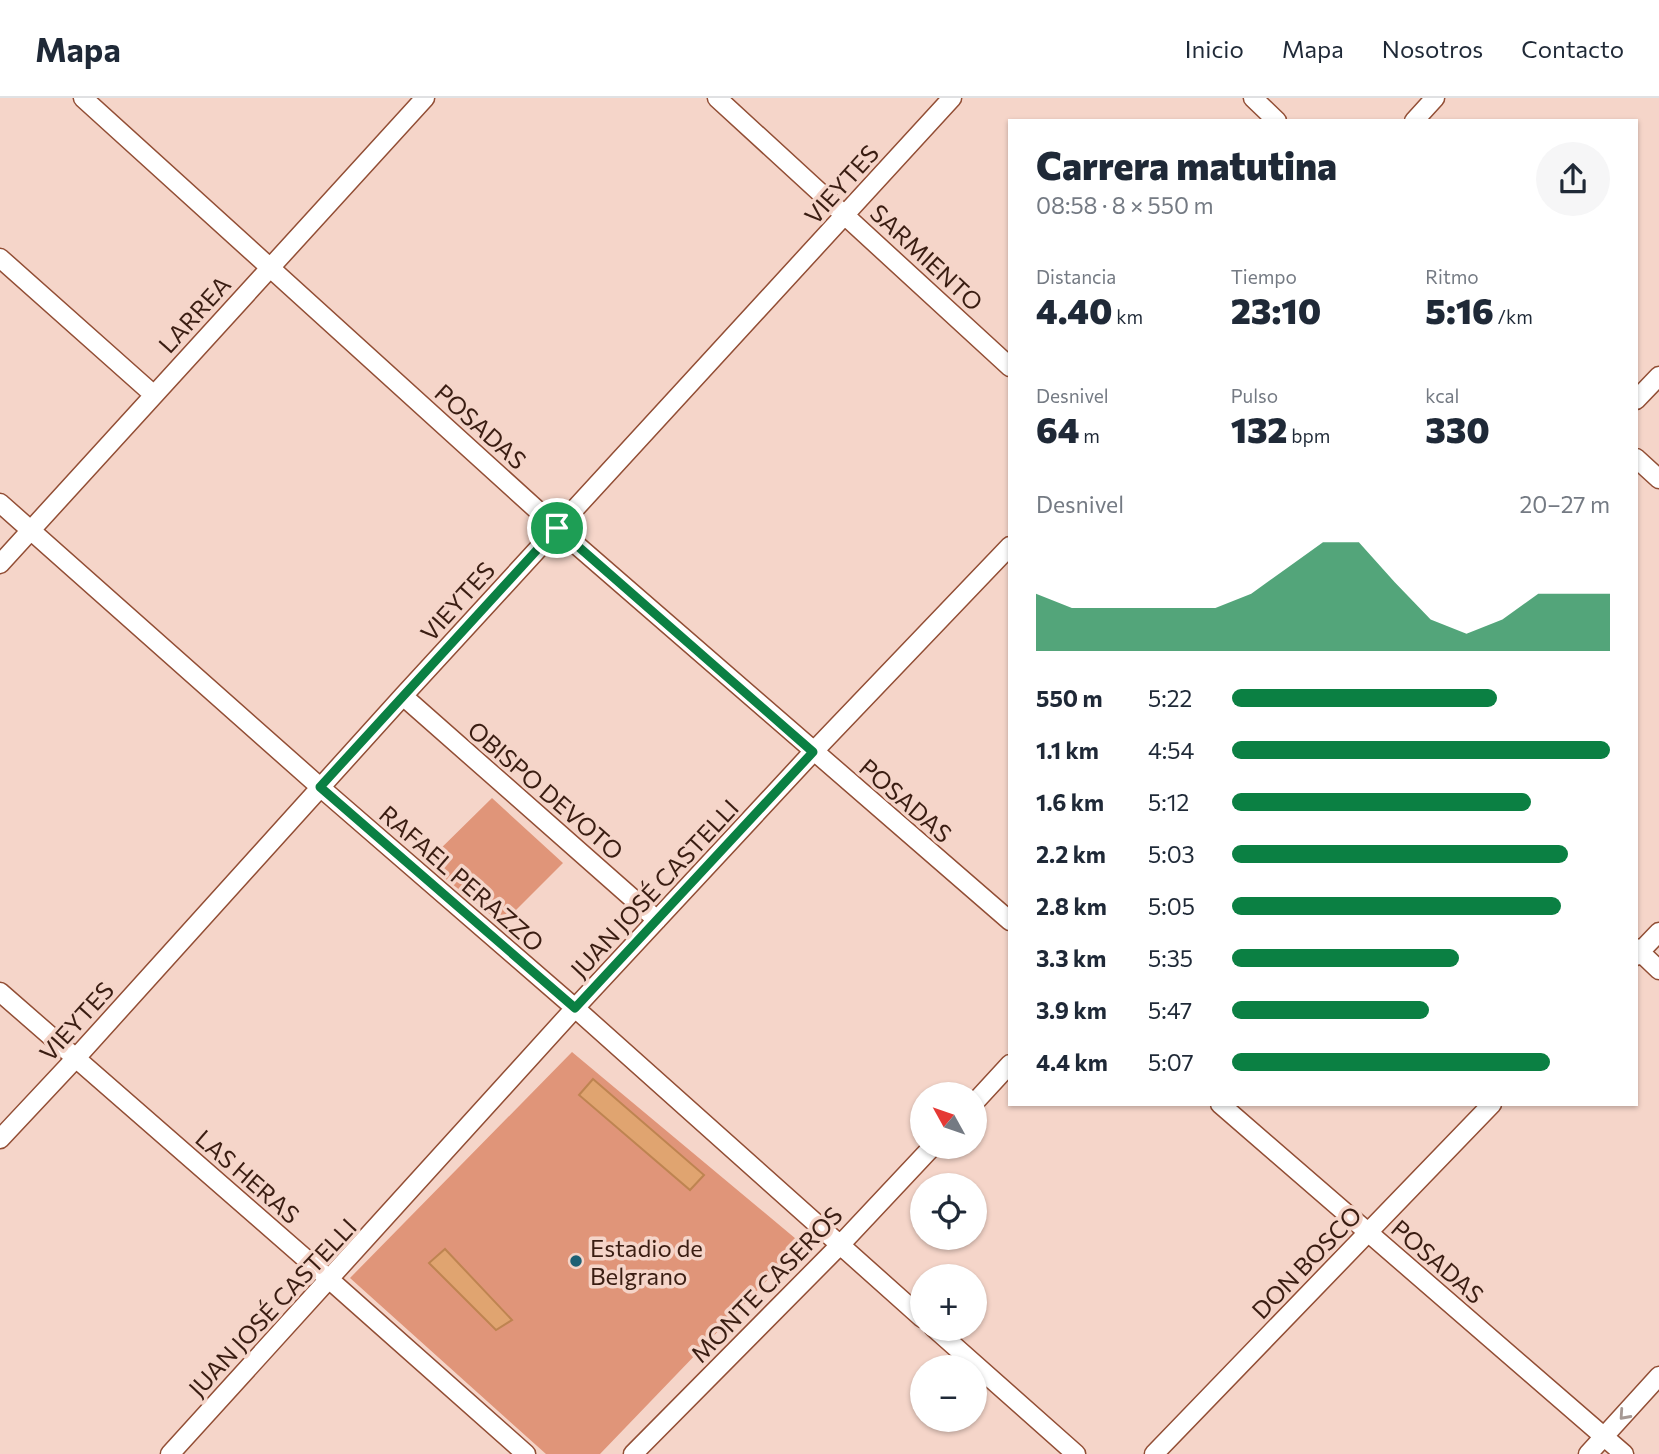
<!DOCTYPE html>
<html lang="es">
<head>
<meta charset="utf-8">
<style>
  body { margin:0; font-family:Commissioner,sans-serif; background:#f6f6f7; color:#1f2937; height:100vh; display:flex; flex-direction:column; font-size:26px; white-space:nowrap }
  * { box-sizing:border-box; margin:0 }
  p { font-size:23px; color:#747a83 }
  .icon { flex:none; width:38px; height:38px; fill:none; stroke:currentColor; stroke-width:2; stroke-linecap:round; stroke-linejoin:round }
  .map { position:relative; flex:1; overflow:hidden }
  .side { position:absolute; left:1008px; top:21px; width:630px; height:987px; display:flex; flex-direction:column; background:#fff; border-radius:0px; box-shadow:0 2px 5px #0004 }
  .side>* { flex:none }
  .needle { width:46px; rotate:310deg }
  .buttons { position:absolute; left:910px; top:984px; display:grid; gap:14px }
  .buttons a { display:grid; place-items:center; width:77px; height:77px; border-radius:50%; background:#fff; box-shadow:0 2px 5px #0004; font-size:35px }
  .pin { position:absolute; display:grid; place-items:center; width:60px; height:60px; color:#fff; margin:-30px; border:4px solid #fff; border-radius:50%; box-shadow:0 2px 7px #0007 }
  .round { display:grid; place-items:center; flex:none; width:74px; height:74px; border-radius:37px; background:#f6f6f7 }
  .head { display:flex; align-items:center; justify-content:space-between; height:119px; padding:0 28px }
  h1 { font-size:38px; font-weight:800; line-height:52px }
  .figures { display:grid; grid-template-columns:repeat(3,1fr); gap:10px; height:119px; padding:7px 28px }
  .figures div { display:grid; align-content:center }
  .figures b { font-size:35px; font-weight:800 }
  .figures small { font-size:19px; font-weight:400 }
  .figures p { font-size:19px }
  .chart { height:196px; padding:14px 28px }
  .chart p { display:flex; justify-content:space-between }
  .chart svg { width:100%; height:126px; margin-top:7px; fill:#0b8043; opacity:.7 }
  ul { padding:0 28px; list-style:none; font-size:23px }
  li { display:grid; grid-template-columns:112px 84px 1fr; align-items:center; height:52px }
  li i { height:18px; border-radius:9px; background:#0b8043 }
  header { display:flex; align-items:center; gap:42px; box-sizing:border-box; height:98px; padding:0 35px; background:#fff; border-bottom:2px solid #e0e1e3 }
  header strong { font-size:33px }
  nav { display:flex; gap:38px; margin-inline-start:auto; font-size:24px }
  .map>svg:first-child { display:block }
  .green { fill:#e09579 }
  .building { fill:#e0a470; stroke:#be8451; stroke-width:2 }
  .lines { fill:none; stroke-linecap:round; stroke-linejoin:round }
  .street-casing { stroke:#924e35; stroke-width:21 }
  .street { stroke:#fff; stroke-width:18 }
  .oneway { stroke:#a69994 }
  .route-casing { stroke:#fff; stroke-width:14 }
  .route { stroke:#0b8043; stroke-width:9 }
  .poi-dot { fill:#1e6074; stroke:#f5d5c9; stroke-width:2.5 }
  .labels { text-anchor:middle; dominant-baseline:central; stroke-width:7; stroke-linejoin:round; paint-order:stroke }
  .street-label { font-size:24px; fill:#3a1d12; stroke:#f5d5c9 }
  .poi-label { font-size:24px; fill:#3a1d12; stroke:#f5d5c9; text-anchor:start }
</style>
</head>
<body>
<header>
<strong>Mapa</strong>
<nav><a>Inicio</a><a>Mapa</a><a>Nosotros</a><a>Contacto</a></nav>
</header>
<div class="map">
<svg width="1659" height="1356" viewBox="0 0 1659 1356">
  <rect width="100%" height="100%" fill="#f5d5c9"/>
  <path class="green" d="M492,700L563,765L502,826L426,765Z
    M572,954L802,1146L600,1356H546L350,1180Z"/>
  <path class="building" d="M593,981L704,1077L690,1092L579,997Z
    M445,1151L512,1222L496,1232L429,1165Z"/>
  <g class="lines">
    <defs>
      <path id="street" d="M83,0L557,430L1010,823
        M717,0L1010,269
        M1253,0L1277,23
        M1414,23L1435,0
        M0,160L154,297
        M1636,302L1659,278
        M1636,360L1659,381
        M0,405L320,689L575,910L922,1220
        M0,466L425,0
        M403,598L657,822
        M1636,850L1659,872
        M1636,858L1659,834
        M0,894L330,1182L526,1356
        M975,1004L1010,966
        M1220,1006L1624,1356
        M0,1041L75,961L403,598L952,0
        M934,1230L1076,1356
        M170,1356L575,910L813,654L1010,448
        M633,1356L840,1147L933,1048
        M1154,1356L1492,1006
        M1588,1356L1659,1278"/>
    </defs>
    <use href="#street" class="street-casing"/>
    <use href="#street" class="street"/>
  </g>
  <defs><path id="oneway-chevron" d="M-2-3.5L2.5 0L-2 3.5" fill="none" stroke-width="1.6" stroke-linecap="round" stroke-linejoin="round" transform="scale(1.75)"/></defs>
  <use class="oneway" href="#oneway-chevron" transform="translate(1624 1317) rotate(132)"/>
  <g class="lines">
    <defs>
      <path id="route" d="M557,430L813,654L575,910L320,689Z"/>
    </defs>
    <use href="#route" class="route-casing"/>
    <use href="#route" class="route"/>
  </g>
  <circle class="poi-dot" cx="576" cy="1163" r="7"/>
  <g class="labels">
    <g class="street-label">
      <text transform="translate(841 86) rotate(-48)">VIEYTES</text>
      <text transform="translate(927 159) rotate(43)">SARMIENTO</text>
      <text transform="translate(194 216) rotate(-48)">LARREA</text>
      <text transform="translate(481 328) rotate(42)">POSADAS</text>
      <text transform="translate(457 503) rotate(-48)">VIEYTES</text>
      <text transform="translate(546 692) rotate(41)">OBISPO DEVOTO</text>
      <text transform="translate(906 702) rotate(41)">POSADAS</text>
      <text transform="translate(462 780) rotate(41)">RAFAEL PERAZZO</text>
      <text transform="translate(654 790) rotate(-47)">JUAN JOSÉ CASTELLI</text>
      <text transform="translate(76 923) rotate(-48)">VIEYTES</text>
      <text transform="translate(248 1078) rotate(41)">LAS HERAS</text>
      <text transform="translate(1438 1163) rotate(41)">POSADAS</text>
      <text transform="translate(1306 1164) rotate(-46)">DON BOSCO</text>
      <text transform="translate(766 1186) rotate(-46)">MONTE CASEROS</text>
      <text transform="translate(272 1209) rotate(-47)">JUAN JOSÉ CASTELLI</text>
    </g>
    <g class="poi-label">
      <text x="590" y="1149">Estadio de<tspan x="590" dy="28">Belgrano</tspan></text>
    </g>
  </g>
</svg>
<div class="buttons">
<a><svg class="needle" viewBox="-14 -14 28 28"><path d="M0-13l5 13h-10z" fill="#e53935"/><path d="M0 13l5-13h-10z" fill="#747a83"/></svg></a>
<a><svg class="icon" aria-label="locate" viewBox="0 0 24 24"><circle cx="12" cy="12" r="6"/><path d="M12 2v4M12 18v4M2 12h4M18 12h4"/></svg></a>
<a>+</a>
<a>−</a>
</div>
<div class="pin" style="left:557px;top:430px;background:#1e9e55"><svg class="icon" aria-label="arrive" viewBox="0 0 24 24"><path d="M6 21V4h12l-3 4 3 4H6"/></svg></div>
<section class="side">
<div class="head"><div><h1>Carrera matutina</h1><p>08:58 · 8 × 550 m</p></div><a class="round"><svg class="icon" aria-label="share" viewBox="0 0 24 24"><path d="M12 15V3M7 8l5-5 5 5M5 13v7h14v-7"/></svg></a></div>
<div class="figures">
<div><p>Distancia</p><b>4.40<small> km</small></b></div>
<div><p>Tiempo</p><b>23:10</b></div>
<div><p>Ritmo</p><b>5:16<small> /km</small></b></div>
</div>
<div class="figures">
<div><p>Desnivel</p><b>64<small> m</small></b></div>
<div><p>Pulso</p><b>132<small> bpm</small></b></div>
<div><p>kcal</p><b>330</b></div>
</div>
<div class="chart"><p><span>Desnivel</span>20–27 m</p>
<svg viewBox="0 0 160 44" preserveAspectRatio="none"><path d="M0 44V24L10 29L20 29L30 29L40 29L50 29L60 24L70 15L80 6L90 6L100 20L110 33L120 38L130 33L140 24L150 24L160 24V44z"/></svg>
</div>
<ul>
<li><b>550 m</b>5:22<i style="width:70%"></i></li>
<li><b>1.1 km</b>4:54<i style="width:100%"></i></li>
<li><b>1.6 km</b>5:12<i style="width:79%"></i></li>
<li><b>2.2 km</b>5:03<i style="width:89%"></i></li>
<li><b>2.8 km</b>5:05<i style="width:87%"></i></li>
<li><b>3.3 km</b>5:35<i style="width:60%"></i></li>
<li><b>3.9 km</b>5:47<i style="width:52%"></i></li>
<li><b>4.4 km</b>5:07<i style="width:84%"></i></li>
</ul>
</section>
</div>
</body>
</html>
